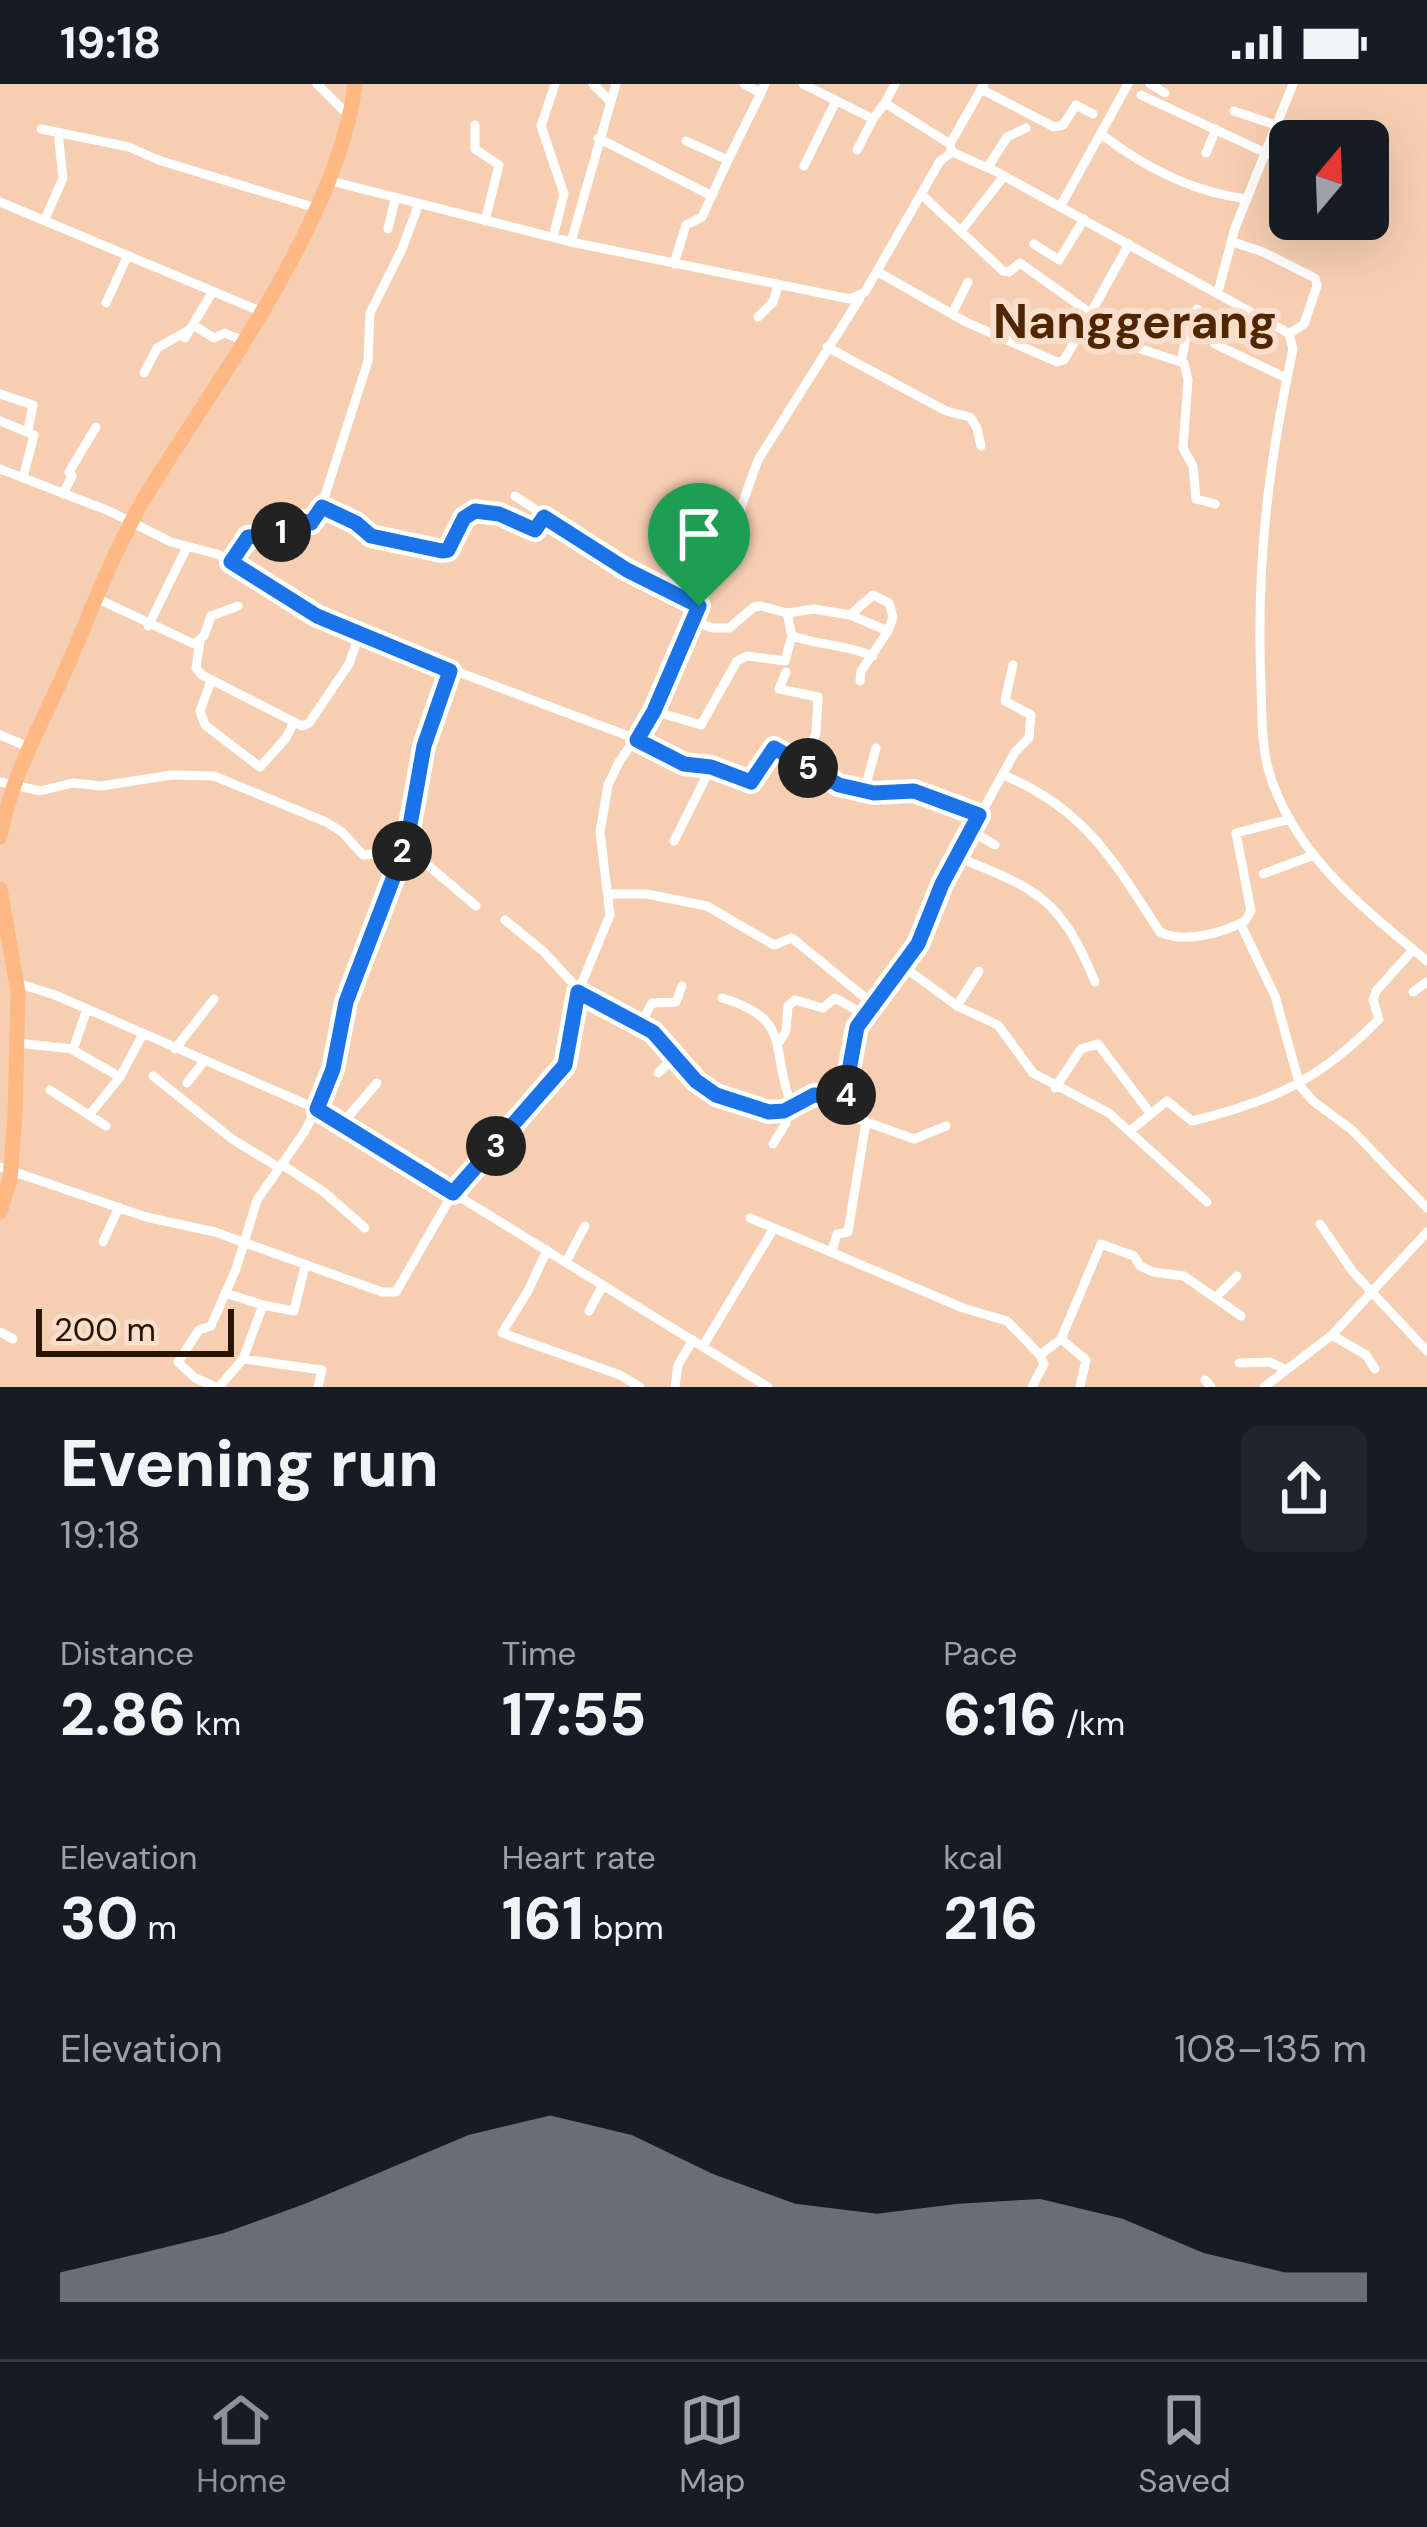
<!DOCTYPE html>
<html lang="en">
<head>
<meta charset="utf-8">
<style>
  body { margin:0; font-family:"DM Sans",sans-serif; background:#20242c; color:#f1f3f6; height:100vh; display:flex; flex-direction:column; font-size:45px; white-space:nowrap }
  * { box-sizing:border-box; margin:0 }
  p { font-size:39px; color:#9ea1a6 }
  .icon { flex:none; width:66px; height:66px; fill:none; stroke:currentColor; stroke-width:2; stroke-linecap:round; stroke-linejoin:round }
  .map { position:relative; height:1303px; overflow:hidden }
  .sheet { display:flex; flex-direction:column; background:#171b24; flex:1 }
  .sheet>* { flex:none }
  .needle { width:78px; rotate:19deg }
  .tools { position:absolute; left:1269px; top:36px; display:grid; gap:24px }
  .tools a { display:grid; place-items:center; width:120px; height:120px; border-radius:18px; background:#171b24; box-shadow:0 12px 48px #0002; font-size:60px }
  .scale { position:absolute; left:36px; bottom:30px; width:198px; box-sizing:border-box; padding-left:12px; border:6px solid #2a1302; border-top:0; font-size:33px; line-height:42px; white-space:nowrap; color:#2a1302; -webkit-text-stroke:9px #f9decb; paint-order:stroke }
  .pin { position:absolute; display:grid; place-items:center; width:102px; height:102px; color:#fff; margin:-123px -51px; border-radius:50% 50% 50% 0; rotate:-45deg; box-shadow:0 0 12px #0007 }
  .pin .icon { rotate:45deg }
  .km { position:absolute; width:60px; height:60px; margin:-30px; border-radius:50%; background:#222; color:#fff; font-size:33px; line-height:60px; text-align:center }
  .round { display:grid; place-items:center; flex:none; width:126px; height:126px; border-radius:18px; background:#20242c }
  .overview { display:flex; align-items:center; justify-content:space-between; height:204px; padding:0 60px }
  h1 { font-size:66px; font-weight:800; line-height:90px }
  .stats { display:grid; grid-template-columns:repeat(3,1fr); gap:18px; height:204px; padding:12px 60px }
  .stats div { display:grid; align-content:center }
  .stats b { font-size:60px; font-weight:800 }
  .stats small { font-size:33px; font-weight:400 }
  .stats p { font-size:33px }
  .chart { height:336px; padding:24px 60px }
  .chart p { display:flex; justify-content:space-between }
  .chart svg { width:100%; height:216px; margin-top:12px; fill:#8c9099; opacity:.7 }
  .status { display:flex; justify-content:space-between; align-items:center; height:84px; padding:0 60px; background:#171b24; direction:ltr }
  .status svg { height:33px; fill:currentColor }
  .tab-bar { display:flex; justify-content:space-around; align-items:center; height:168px; border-top:3px solid #363941; background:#171b24; font-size:33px; color:#9ea1a6 }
  .tab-bar a { display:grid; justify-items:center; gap:6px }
  .tab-bar .active { color:#8c9099 }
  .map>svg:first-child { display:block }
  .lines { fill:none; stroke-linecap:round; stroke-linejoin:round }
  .minor { stroke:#fff; stroke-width:9 }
  .highway { stroke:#feb884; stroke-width:15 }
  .route-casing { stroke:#fff; stroke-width:24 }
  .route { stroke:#1a73e8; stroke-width:15 }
  .labels { text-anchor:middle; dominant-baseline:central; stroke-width:12; stroke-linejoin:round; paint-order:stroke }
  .quarter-label { font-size:48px; font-weight:bold; fill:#4f2600; stroke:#f9decb }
</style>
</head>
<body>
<div class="status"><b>19:18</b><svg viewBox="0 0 49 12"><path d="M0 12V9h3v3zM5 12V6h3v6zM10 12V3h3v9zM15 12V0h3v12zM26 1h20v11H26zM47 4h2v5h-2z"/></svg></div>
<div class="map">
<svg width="1427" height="1303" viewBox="0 0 1427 1303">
  <rect width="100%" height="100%" fill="#f6ceb2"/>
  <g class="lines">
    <path class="minor" d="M317,0L350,33
      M593,0L609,16
      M744,0L761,9L765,0
      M803,0L873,35L885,19L950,60L952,68
      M1150,0L1165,9
      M981,5L1054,43L1063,41L1076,21L1093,30
      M1141,11L1268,70
      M885,19L895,0
      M1234,27L1323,57
      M475,41V65L499,81L485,137
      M41,45L129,63L158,76L316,124
      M1101,50C1145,84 1192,108 1247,115
      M598,54L712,112
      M686,57L728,76L761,9
      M950,60L984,0
      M857,66L873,35
      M1206,69L1216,45
      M804,82L836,17
      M988,83L1007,53L1026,44
      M327,96L571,158L850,215L865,208L940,77L952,68L997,88L1283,246L1289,250L1293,265C1268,383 1256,480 1261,601C1262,633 1261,670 1273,700C1301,777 1367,827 1427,877
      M922,111L1003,187L1009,188L1020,179L1090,229
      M0,118L260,227
      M1060,123L1128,0
      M45,135L63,94L58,49
      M388,145L395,116
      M961,147L1004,92
      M553,153L564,110L541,42L555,0
      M571,158L616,0
      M1233,158L1263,168L1315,194L1317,202L1304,240L1289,250
      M1034,160L1059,176L1084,135
      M674,180L686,141L702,133L728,76
      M878,188L966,238L1057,278L1064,276L1078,252L1102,261L1119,258L1184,279L1188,296L1183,364L1193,382L1196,415L1215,420
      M1218,208L1235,144L1293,0
      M106,219L127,173
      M952,230L968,198
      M758,233L773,218L778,202
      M193,241L214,254L225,249L243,257
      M1078,252L1129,160
      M185,254L213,207
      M1215,260L1286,294
      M827,263L946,327L970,333L977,344L981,362
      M1181,278L1188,244L1197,225
      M144,289L157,264L189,246
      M0,310L33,321L28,346
      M0,337L34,351L23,394
      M0,385L109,427L171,458L217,470L317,532L349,547L623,650L684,680L711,683L750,698L774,664L839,701L874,709L914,707L979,732
      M63,410L72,392L69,388L96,343
      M515,412L627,486L699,522
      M321,423L355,439L371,452L442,468L448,466L464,434L475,427L499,430L535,446L545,433
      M231,478L248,453L274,451L300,438L311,439L320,427L368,277L370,229L402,165L418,122
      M94,513L194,560L204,552L211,532L238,522
      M850,531L888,547L861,587L860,597
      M692,537L713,544H729L754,523L761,522L787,529L814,525L850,531L873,511L889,519L893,533L888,547
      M148,542L187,463
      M792,552C822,562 843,560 873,572
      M200,557L196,584L202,591L302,642L309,639L349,580L359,551
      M786,588L779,605L818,613L816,649L803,682
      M211,597L200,627L205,641L260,683L286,654L294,638
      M654,627L701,641L737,577L747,572L785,577L792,552L787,529
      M0,651L31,664
      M1004,691C1087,727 1112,775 1160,848C1183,860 1223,849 1245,837L1251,827L1236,749L1290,735
      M0,698L40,707L73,699L101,702L172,691L214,692L326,738L342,748L363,771L402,768L430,783L476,822
      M864,708L876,664
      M971,747L995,761
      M674,757L711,683
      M957,773C1038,805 1061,815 1095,898
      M1263,790L1314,771
      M609,810H647L707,822L774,861L792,854L874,921
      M505,836L544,868L579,906
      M1241,841L1275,912L1300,1002L1313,1017L1352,1046L1427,1124
      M904,883L957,922L998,941L1033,989L1109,1029L1207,1118
      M17,899L55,911L317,1025L768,1303
      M578,908L653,948L696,997L716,1011L769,1028L784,1027L815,1011L844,1014L857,943L918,860L942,800L1015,668L1029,654L1031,631L1005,617L1013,581
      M1413,908L1427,898
      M722,914C795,935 769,967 792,1022
      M957,922L979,887
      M87,925L73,966L120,993
      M641,939L652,919L676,918L682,902
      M780,957L786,947L788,922L795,916L823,924L835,914L865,931
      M17,959L73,965
      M175,965L214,915
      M658,989L677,971
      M153,992L232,1055L278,1083
      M187,999L204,977
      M1055,1004L1081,965L1098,960L1150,1029
      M50,1006L106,1042
      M840,1017L841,1023L858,1035L914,1055L946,1042
      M91,1029L120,993L143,950
      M342,1040L377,999
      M1131,1046L1167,1017L1192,1037C1272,1018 1321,995 1379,935L1373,916L1376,907L1413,866
      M773,1060L786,1039L784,1027
      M281,1080L324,1108L365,1144
      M0,1083L146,1133L215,1148L382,1208H396L453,1109L565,981L578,908L610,831L600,748L608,701L619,678L654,627L730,454L758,376L860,214
      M750,1134L774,1144
      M1320,1140L1353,1188L1427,1267
      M103,1158L119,1123
      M547,1166L528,1207L502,1249L620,1291L640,1303
      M832,1167L837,1150L848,1148L866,1038
      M566,1178L585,1142
      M225,1209L263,1221
      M1215,1214L1237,1192
      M589,1227L603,1201
      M0,1248L13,1255
      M1332,1251L1366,1271L1375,1285
      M1061,1255L1086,1276L1080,1303
      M703,1262L774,1144L963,1224L1007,1237L1040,1271L1044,1280L1032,1303
      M1040,1271L1061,1255L1101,1160L1134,1172L1140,1182L1153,1188L1184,1192L1241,1232
      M243,1275L263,1221L294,1227L305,1182
      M1239,1279L1270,1278L1284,1285
      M1205,1296L1211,1303
      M216,1303L195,1294L178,1278L199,1246L211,1242L236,1185L257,1116L305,1047L328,1001L346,918L407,758L424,662L450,587
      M219,1303L243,1275L322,1286L318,1303
      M675,1303L678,1281L693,1256
      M1264,1303L1332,1251L1427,1148"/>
    <path class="highway" d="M0,753C11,690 46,633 70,576C97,513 119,453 156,395C224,288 341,126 355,0
      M0,805L18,908L15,1032L10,1095L0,1128"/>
  </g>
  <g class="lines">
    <defs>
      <path id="route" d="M322,423L356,439L371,452L442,467L448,466L464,434L475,427L499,430L535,446L544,433L627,486L699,522L654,627L637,656L684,680L711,683L751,698L774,664L839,701L874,709L914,707L979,731L942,800L918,860L857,943L844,1014L814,1011L784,1027L769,1028L716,1011L696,997L653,948L578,908L565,981L453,1109L317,1025L333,985L346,918L407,758L424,662L450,587L317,532L231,478L248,453L274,451L303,437L311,439Z"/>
    </defs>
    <use href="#route" class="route-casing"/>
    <use href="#route" class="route"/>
  </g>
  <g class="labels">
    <g class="quarter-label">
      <text x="1135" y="237">Nanggerang</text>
    </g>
  </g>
</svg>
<div class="tools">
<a><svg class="needle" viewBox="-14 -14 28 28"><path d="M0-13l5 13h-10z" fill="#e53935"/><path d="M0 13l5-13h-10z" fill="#9ea1a6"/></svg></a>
</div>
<div class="scale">200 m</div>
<div class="pin" style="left:699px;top:522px;background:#1e9e55"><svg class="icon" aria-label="arrive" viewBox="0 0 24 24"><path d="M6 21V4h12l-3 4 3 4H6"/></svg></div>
<b class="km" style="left:281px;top:448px">1</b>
<b class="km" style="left:402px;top:767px">2</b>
<b class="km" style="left:496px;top:1062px">3</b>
<b class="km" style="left:846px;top:1011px">4</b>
<b class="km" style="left:808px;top:684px">5</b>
</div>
<section class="sheet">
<div class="overview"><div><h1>Evening run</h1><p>19:18</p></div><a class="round"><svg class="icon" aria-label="share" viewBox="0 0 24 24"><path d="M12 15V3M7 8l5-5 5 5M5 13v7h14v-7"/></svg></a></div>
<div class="stats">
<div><p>Distance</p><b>2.86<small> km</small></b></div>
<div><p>Time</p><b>17:55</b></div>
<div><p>Pace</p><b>6:16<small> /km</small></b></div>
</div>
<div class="stats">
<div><p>Elevation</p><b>30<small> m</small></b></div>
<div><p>Heart rate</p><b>161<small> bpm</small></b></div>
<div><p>kcal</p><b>216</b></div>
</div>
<div class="chart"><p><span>Elevation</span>108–135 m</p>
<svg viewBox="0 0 160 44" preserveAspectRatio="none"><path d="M0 44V38L10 34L20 30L30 24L40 17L50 10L60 6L70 10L80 18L90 24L100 26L110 24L120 23L130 27L140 34L150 38L160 38V44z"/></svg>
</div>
</section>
<nav class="tab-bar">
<a class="active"><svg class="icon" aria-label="home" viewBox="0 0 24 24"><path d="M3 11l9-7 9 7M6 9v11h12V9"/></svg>Home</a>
<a><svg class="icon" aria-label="map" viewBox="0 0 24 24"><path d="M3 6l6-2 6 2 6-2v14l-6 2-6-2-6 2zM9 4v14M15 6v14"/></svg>Map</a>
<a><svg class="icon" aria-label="saved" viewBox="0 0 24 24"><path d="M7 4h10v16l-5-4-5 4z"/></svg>Saved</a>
</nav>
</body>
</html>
